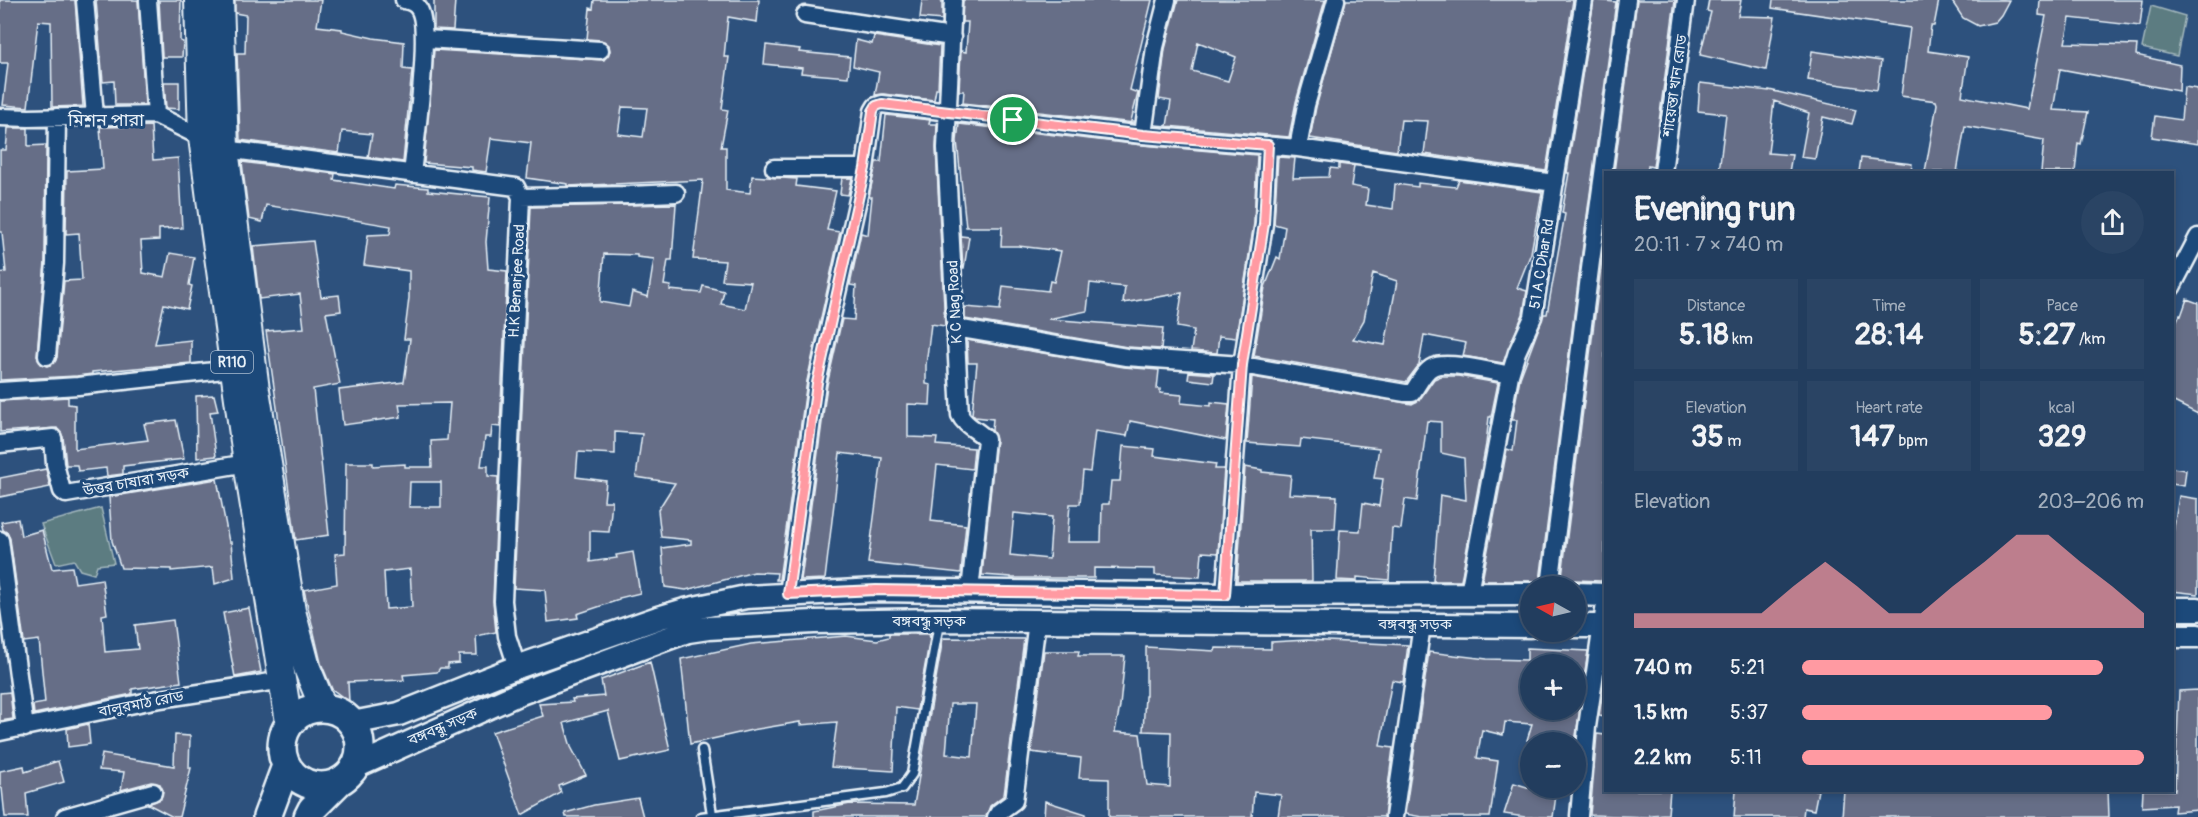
<!DOCTYPE html>
<html lang="en">
<head>
<meta charset="utf-8">
<style>
  body { margin:0; font-family:Pangolin,"Noto Sans Bengali",sans-serif; background:#2a4464; color:#f1f3f6; height:100vh; display:flex; flex-direction:column; font-size:22px; white-space:nowrap }
  * { box-sizing:border-box; margin:0 }
  p { font-size:20px; color:#a2aebc }
  .icon { flex:none; width:33px; height:33px; fill:none; stroke:currentColor; stroke-width:2; stroke-linecap:round; stroke-linejoin:round }
  .map { position:relative; flex:1; overflow:hidden }
  .details { position:absolute; left:1604px; top:171px; width:570px; height:621px; display:flex; flex-direction:column; background:#223d5e; border-radius:0px; box-shadow:0 3px 9px #0003,0 0 0 2px #3f5673 }
  .details>* { flex:none }
  .needle { width:39px; rotate:278deg }
  .fabs { position:absolute; left:1520px; top:576px; display:grid; gap:12px }
  .fabs a { display:grid; place-items:center; width:66px; height:66px; border-radius:50%; background:#223d5e; box-shadow:0 3px 9px #0003,0 0 0 2px #3f5673; font-size:30px }
  .pin { position:absolute; display:grid; place-items:center; width:51px; height:51px; color:#fff; margin:-26px; border:3px solid #fff; border-radius:50%; box-shadow:0 2px 6px #0007 }
  .round { display:grid; place-items:center; flex:none; width:63px; height:63px; border-radius:32px; background:#2a4464 }
  .head { display:flex; align-items:center; justify-content:space-between; height:102px; padding:0 30px }
  h1 { font-size:33px; font-weight:700; line-height:45px }
  .figures { display:grid; grid-template-columns:repeat(3,1fr); gap:9px; height:102px; padding:6px 30px }
  .figures div { display:grid; align-content:center; border-radius:0px; background:#2a4464; text-align:center }
  .figures b { font-size:30px; font-weight:700 }
  .figures small { font-size:16px; font-weight:400 }
  .figures p { font-size:16px }
  .chart { height:168px; padding:12px 30px }
  .chart p { display:flex; justify-content:space-between }
  .chart svg { width:100%; height:108px; margin-top:6px; fill:#ff9aa2; opacity:.7 }
  ul { padding:0 30px; list-style:none; font-size:20px }
  li { display:grid; grid-template-columns:96px 72px 1fr; align-items:center; height:45px }
  li i { height:15px; border-radius:8px; background:#ff9aa2 }
  .map>svg:first-child { display:block }
  .green { fill:#5b7c81; stroke:#a2b6bc; stroke-width:1.5 }
  .building { fill:#666e87; stroke:#e8f1f8; stroke-width:1.5; fill-rule:evenodd }
  .lines { fill:none; stroke-linecap:round; stroke-linejoin:round }
  .service-casing { stroke:#e8f1f8; stroke-width:13 }
  .minor-casing { stroke:#e8f1f8; stroke-width:21 }
  .secondary-casing { stroke:#e8f1f8; stroke-width:27 }
  .primary-casing { stroke:#e8f1f8; stroke-width:30 }
  .trunk-casing { stroke:#e8f1f8; stroke-width:32 }
  .service { stroke:#1f4a7a; stroke-width:8 }
  .minor { stroke:#1f4a7a; stroke-width:16 }
  .secondary { stroke:#1f4a7a; stroke-width:22 }
  .primary { stroke:#1f4a7a; stroke-width:26 }
  .trunk { stroke:#1f4a7a; stroke-width:27 }
  .route-casing { stroke:#fff; stroke-width:12 }
  .route { stroke:#ff9aa2; stroke-width:8 }
  .labels { text-anchor:middle; dominant-baseline:central; stroke-width:6; stroke-linejoin:round; paint-order:stroke }
  .shield { fill:#1f4a7a; stroke:#acbfd2; stroke-width:1.5 }
  .shield-label { font-size:14px; font-weight:bold; fill:#e8f1f8 }
  .street-label { font-size:15px; fill:#e8f1f8; stroke:#1f4a7a }
  .quarter-label { font-size:18px; fill:#e8f1f8; stroke:#1f4a7a }
</style>
</head>
<body>
<div class="map">
<svg width="2198" height="817" viewBox="0 0 2198 817">
  <rect width="100%" height="100%" fill="#2d517d"/>
  <filter id="ink" filterUnits="userSpaceOnUse"><feTurbulence type="fractalNoise" baseFrequency=".0167" numOctaves="2"/><feDisplacementMap in="SourceGraphic" scale="12" xChannelSelector="R" yChannelSelector="G"/><feConvolveMatrix kernelMatrix="1 2 1 2 8 2 1 2 1" color-interpolation-filters="sRGB"/></filter>
  <g filter="url(#ink)">
    <path class="green" d="M2151,6L2185,16L2177,56L2142,48Z
      M101,508L114,563L97,565L94,574L80,570L74,560L56,564L41,524Z"/>
    <path class="building" d="M0,0H75L83,106L52,107L51,22L38,21L28,107L3,105L8,63H0Z
      M96,0H138L145,105H115L114,81L103,82Z
      M159,0H181L180,41L183,42L182,57H162Z
      M235,0H321L317,26L342,29V31L373,38L404,42L403,69L412,70L403,162L368,157L372,134L342,131L339,153L240,140L237,53H245L246,15L235,13Z
      M434,0H455L453,30L434,29Z
      M594,0H759L757,22L728,17L724,57H729L722,109L728,110L721,147H726V190L750,193L752,176L797,179L796,186L836,191L827,230L840,232L807,381L779,580H776L777,573L754,572L686,590L665,587L662,548L691,544V540L661,537L658,510L675,483L636,477L642,434L615,432V454L578,452L576,477L606,481L604,501H612L609,532L590,531V562L617,558L616,555L633,552L640,593L619,598V600L577,614L578,618L548,622L545,590L514,588L531,207L676,204L672,260H668L664,285L671,286L670,290L701,293L703,286L724,291L721,304L745,309L751,282L722,280L725,261L693,259L703,180L568,186V184L527,178L531,143L491,138L486,172L472,170V167L424,163L434,50L604,60L610,51L609,45L601,40L587,39L590,8L593,9ZM622,107L647,108L643,137L618,134ZM604,254L637,255V257L654,259L648,297L632,292L629,307L600,302Z
      M922,0H942V20L920,18Z
      M963,0H1152L1130,90L1138,93L1131,121H1134V123L963,103L964,91H959L961,51L966,52L968,22H962Z
      M1178,0H1325L1296,102L1289,137L1155,125L1167,126L1171,101L1159,99L1165,49ZM1198,42L1236,57L1228,81L1192,71Z
      M1346,0H1573L1546,171L1424,154L1428,121L1401,120L1397,151L1310,138L1316,107Z
      M1594,0L1616,2L1581,260L1540,581H1482L1507,449L1513,451L1517,420H1512L1520,378L1544,314H1547L1565,214L1562,213L1569,173H1567Z
      M1637,0H1675L1653,167L1648,166L1647,172H1614Z
      M1709,0H1741L1738,16L1775,17L1766,70L1700,55L1711,12L1707,11Z
      M1773,0H1939L1934,26H1931L1928,51L1968,57L1962,96L2027,109L2046,16L2039,15L2040,0H2143L2140,26L2070,18L2065,43L2137,45L2136,55L2180,65L2179,91L2060,69L2053,110L2088,112L2081,144L2078,143L2075,172H2041L2044,140L1965,126L1957,172H1925L1937,104L1936,101L1901,96L1910,28L1772,8Z
      M1951,0H2009L2001,15L1995,22L1978,26L1963,18Z
      M874,36L940,46L938,89H936L934,100L883,94L875,95L879,72L853,66L856,40L872,44Z
      M766,45L800,49L799,52L850,57L848,77L801,73L802,68L764,64Z
      M1812,51L1881,61L1877,90L1808,80Z
      M164,82H179V109L166,108Z
      M1700,83L1769,91V90L1856,110L1852,124L1823,117L1815,159L1801,157L1809,113L1774,101L1768,153L1792,155L1789,172H1719L1726,114L1698,111Z
      M2184,87L2198,89V144L2152,137L2155,116L2181,120Z
      M886,115L930,120L929,124H937L936,148L945,326L931,324L926,365V384L931,385L930,405L908,404V437L937,438L936,445L974,448L972,469L937,465L931,521L966,525L961,573L868,563L882,458L840,453L825,579L801,580L827,385L842,319L854,320L856,286L850,285L861,233L868,235L872,197H869L876,162H881Z
      M959,124L1142,145L1257,155L1254,223L1236,338L1219,336L1217,353L1191,351L1194,330L1177,327L1182,293L1123,303L1125,287L1090,283L1087,311L1048,319L1163,328L1161,349L1127,347L965,319V307L1000,310L1003,286L1048,291L1050,281L1054,282L1061,251L1018,246H1001L1002,227H966L957,141Z
      M151,126L153,160L178,158L182,228L159,229V240L141,241L143,273L165,277L170,253L194,257L189,285L192,286L187,309L164,304L155,344L191,340V363L92,372V374L77,376L0,380V273L6,272L2,232H0V150H6L8,128H28V146L46,145L45,262L37,355L41,364L47,366L55,362L57,357L64,281L82,280L79,233L66,234L67,171L103,169L100,127Z
      M1278,157L1295,158L1293,178L1329,177L1330,168L1339,169V164L1354,166L1351,186L1368,189L1366,205L1393,209L1395,184L1418,187V183L1456,187L1459,180L1542,192L1531,253L1517,288L1527,291L1523,314L1503,363L1463,356L1466,343L1424,335L1419,365L1406,382L1254,356L1265,287L1277,257L1280,259L1285,227L1274,224ZM1373,273L1397,281L1385,345L1353,339L1364,320Z
      M1861,158L1912,164L1911,172H1859Z
      M242,162L335,174L334,180L394,189L395,185L428,188V191L490,197L486,242L488,269L507,271L500,427L492,426L491,437H485L481,466H488V476L498,477L493,601L496,632L476,636L477,655H459V663L448,664V668H440L437,672L403,675L404,680L348,682L349,702L332,689L321,663L304,590L337,584L335,554L345,553L346,463H373V466L405,464V467H432L431,441L447,440L450,403L399,404L401,417L343,425L339,390L404,382L410,339H404L409,298V271L364,265L368,235L390,234L391,226L266,205L262,222L249,219ZM410,482H441V507H409ZM410,569L412,607L386,609L384,572Z
      M842,178H852L848,195L840,194Z
      M961,236L969,237L964,268H963Z
      M1605,236V561L1602,581L1575,580L1566,584H1561Z
      M313,241L321,297L339,295L341,311L326,313L340,384L313,389L329,535L296,540L266,331L304,328L300,294L259,299L253,246Z
      M2187,299L2198,303V414L2172,401V332L2180,315L2181,316Z
      M967,340L1124,367L1159,370L1157,389H1160V393L1182,395L1181,403L1211,406V402L1229,404L1226,440L1130,421L1127,436L1095,431L1090,472L1083,471L1080,504H1070L1067,542H1101L1102,504H1109L1111,481H1120L1123,446L1155,449L1154,456L1216,464L1215,469H1224L1218,553L1202,552L1200,577L1155,575V569L1094,568V578H1011V577L982,575L996,440L992,430L993,419L975,417L972,414L977,363H968ZM1014,513L1052,517L1049,559L1010,555Z
      M1189,372L1214,374L1213,382L1188,379Z
      M1441,376H1458L1498,383L1491,417H1489L1486,444L1461,581H1433L1440,495L1466,500L1464,458L1441,453V422L1427,421L1417,501L1405,499L1401,529L1392,528L1389,580L1357,577V581L1337,580L1340,530L1360,531L1363,503L1379,506L1383,479L1374,478L1379,448L1301,439L1300,447L1247,443L1252,377L1412,404L1420,399L1434,379Z
      M214,395L218,411L210,412L216,456L197,458L196,396Z
      M68,397V404L75,405V449L148,440L144,424L176,420L184,459L123,466V474L107,476L106,468L78,471L77,465H66L63,437L57,428L0,432V401Z
      M1245,467L1262,470V472L1291,475L1289,494L1337,496L1335,529H1311L1312,581H1237Z
      M2172,468L2186,470L2184,486L2172,484Z
      M46,469L50,487L0,497V478Z
      M217,479L229,542H231L234,578L215,584L213,567L171,571V569L121,568L112,541L109,497Z
      M2179,496L2198,499V594L2172,591V540Z
      M18,519L21,536L42,530L52,569L72,567L75,583L102,579L107,614L102,615L105,652L138,649L135,625L173,620L181,682L132,689V694L34,714L33,705L45,703L39,640L24,642L10,539L8,533L3,530L1,522Z
      M249,608L261,672L235,677L223,613Z
      M889,634H929L930,638L917,710L896,707L893,771L831,767L837,722L800,725V722L752,730L690,744L681,659L751,644L846,636L877,640L889,637Z
      M943,638L1024,639L1004,795L990,806L986,817H814V811L850,804L914,805ZM950,704H976L972,757L946,754Z
      M1307,640L1408,645L1403,682L1392,680L1380,746L1393,748L1384,817H1278L1281,795L1254,792L1252,817H1109V779L1079,778L1081,758L1031,752L1044,651H1079L1078,656H1125L1120,706L1115,732L1140,734L1147,785L1170,787L1171,732L1143,731L1145,696H1146V647L1215,651L1216,648L1271,649V642Z
      M1527,648L1588,651L1575,743L1527,740L1532,724L1505,722L1503,735L1482,730L1477,758L1498,761L1490,817H1422L1405,814L1429,652L1487,659L1527,660ZM1530,664H1575V710H1530Z
      M650,662L670,750L620,761L608,711L564,723L571,747L586,775L559,786L561,793L522,815L492,732L543,716L539,704L573,702L572,699L604,696L601,680Z
      M1605,677V717L1599,716Z
      M2198,690V810L2174,812L2175,805L2142,807L2143,790H2175L2179,691Z
      M10,692L13,719L0,721V693Z
      M88,724L90,744L68,747L67,729Z
      M1597,734L1605,735V790H1670L1668,814L1649,815V817L1590,815Z
      M175,735L190,736L189,768H191L179,817H173L148,804L161,799L163,790L160,784L151,782L121,790L124,772L99,770L102,754L174,766Z
      M58,761L64,782L26,793L28,817H5L2,788H0V771L24,766L25,772Z
      M1514,783L1530,788H1557L1553,817H1525L1504,814Z
      M1736,790H1818L1814,810L1804,808L1803,817H1734Z
      M1844,790H2108L2109,817H1842Z
      M638,798L643,817H566L565,813L594,805Z
      M1045,801L1086,814V817H1044Z"/>
    <g class="lines">
      <defs>
        <path id="service" d="M702,750L712,814
          M701,817L886,793L902,788L912,774L939,623"/>
        <path id="minor" d="M85,0L95,116
          M148,0L156,115
          M404,0C411,1 416,3 419,9C432,29 415,145 412,174
          M953,0L946,148L960,415C965,426 978,430 986,439L970,591
          M805,15L952,37
          M426,39L600,50
          M0,117L29,118L156,115L225,149L516,187L521,197L503,601L507,636L517,667
          M1143,135L1155,47L1167,0
          M1298,148L1306,105L1336,0
          M774,168H865
          M1663,172L1686,0
          M521,197L630,195L676,193
          M2172,287L2198,237
          M956,328L1126,357L1242,365L1405,393H1412C1418,385 1424,371 1433,367C1446,360 1494,372 1510,375
          M47,356L55,263L57,117
          M0,391L78,386L233,369
          M0,444L53,438L55,464L62,491L66,494L247,463
          M0,540L25,728
          M1550,586L1591,261L1627,0
          M1469,593L1510,375L1517,352L1533,317L1584,0
          M788,594L817,383L865,168L873,111L876,106L882,104L1143,135L1298,148L1555,183
          M1225,595L1242,365L1264,224L1268,145
          M0,732L154,700L284,680
          M1579,816L1587,727L1605,604
          M65,817L153,792
          M996,817L999,812L1014,801L1037,621
          M1394,817L1422,625"/>
        <path id="secondary" d="M1575,594L1605,595
          M2172,609H2198
          M1575,626H1605
          M2172,636H2198
          M352,723L399,714L517,667L658,618L685,610L746,597L876,590L1225,595L1530,594
          M355,767L518,694L660,641L688,631L708,628L814,622L939,620L1530,626"/>
        <path id="primary" d="M198,0L202,137L211,206L247,463L289,722
          M220,0L225,149L256,390L292,611L307,668L323,707"/>
        <path id="trunk" d="M282 747a39 39 0 1 1 78 0a39 39 0 1 1-78 0Z
          M267,817L286,766
          M308,817L312,809L338,783"/>
      </defs>
      <use href="#service" class="service-casing"/>
      <use href="#minor" class="minor-casing"/>
      <use href="#secondary" class="secondary-casing"/>
      <use href="#primary" class="primary-casing"/>
      <use href="#trunk" class="trunk-casing"/>
      <use href="#service" class="service"/>
      <use href="#minor" class="minor"/>
      <use href="#secondary" class="secondary"/>
      <use href="#primary" class="primary"/>
      <use href="#trunk" class="trunk"/>
    </g>
  </g>
  <g class="lines" filter="url(#ink)">
    <defs>
      <path id="route" d="M882,104L1143,135L1268,145L1264,224L1242,365L1225,595L876,590L788,594L817,383L865,168L873,111L876,106Z"/>
    </defs>
    <use href="#route" class="route-casing"/>
    <use href="#route" class="route"/>
  </g>
  <g class="labels">
    <rect class="shield" x="211" y="351" width="42" height="22" rx="4.5"/>
    <g class="shield-label">
      <text x="232" y="362">R110</text>
    </g>
    <g class="street-label">
      <text transform="translate(1675 86) rotate(-82)">শায়েস্তা খান রোড</text>
      <text transform="translate(1542 264) rotate(-81)">51 A C Dhar Rd</text>
      <text transform="translate(517 281) rotate(-87)">H.K Benarjee Road</text>
      <text transform="translate(955 302) rotate(-93)">K C Nag Road</text>
      <text transform="translate(136 482) rotate(-10)">উত্তর চাষারা সড়ক</text>
      <text x="929" y="621">বঙ্গবন্ধু সড়ক</text>
      <text x="1415" y="624">বঙ্গবন্ধু সড়ক</text>
      <text transform="translate(141 704) rotate(-11)">বালুরমাঠ রোড</text>
      <text transform="translate(443 727) rotate(-23)">বঙ্গবন্ধু সড়ক</text>
    </g>
    <g class="quarter-label">
      <text x="106" y="120">মিশন পারা</text>
    </g>
  </g>
</svg>
<div class="fabs">
<a><svg class="needle" viewBox="-14 -14 28 28"><path d="M0-13l5 13h-10z" fill="#e53935"/><path d="M0 13l5-13h-10z" fill="#a2aebc"/></svg></a>
<a>+</a>
<a>−</a>
</div>
<div class="pin" style="left:1013px;top:120px;background:#1e9e55"><svg class="icon" aria-label="arrive" viewBox="0 0 24 24"><path d="M6 21V4h12l-3 4 3 4H6"/></svg></div>
<section class="details">
<div class="head"><div><h1>Evening run</h1><p>20:11 · 7 × 740 m</p></div><a class="round"><svg class="icon" aria-label="share" viewBox="0 0 24 24"><path d="M12 15V3M7 8l5-5 5 5M5 13v7h14v-7"/></svg></a></div>
<div class="figures">
<div><p>Distance</p><b>5.18<small> km</small></b></div>
<div><p>Time</p><b>28:14</b></div>
<div><p>Pace</p><b>5:27<small> /km</small></b></div>
</div>
<div class="figures">
<div><p>Elevation</p><b>35<small> m</small></b></div>
<div><p>Heart rate</p><b>147<small> bpm</small></b></div>
<div><p>kcal</p><b>329</b></div>
</div>
<div class="chart"><p><span>Elevation</span>203–206 m</p>
<svg viewBox="0 0 160 44" preserveAspectRatio="none"><path d="M0 44V38L10 38L20 38L30 38L40 38L50 27L60 17L70 27L80 38L90 38L100 27L110 17L120 6L130 6L140 17L150 27L160 38V44z"/></svg>
</div>
<ul>
<li><b>740 m</b>5:21<i style="width:88%"></i></li>
<li><b>1.5 km</b>5:37<i style="width:73%"></i></li>
<li><b>2.2 km</b>5:11<i style="width:100%"></i></li>
</ul>
</section>
</div>
</body>
</html>
